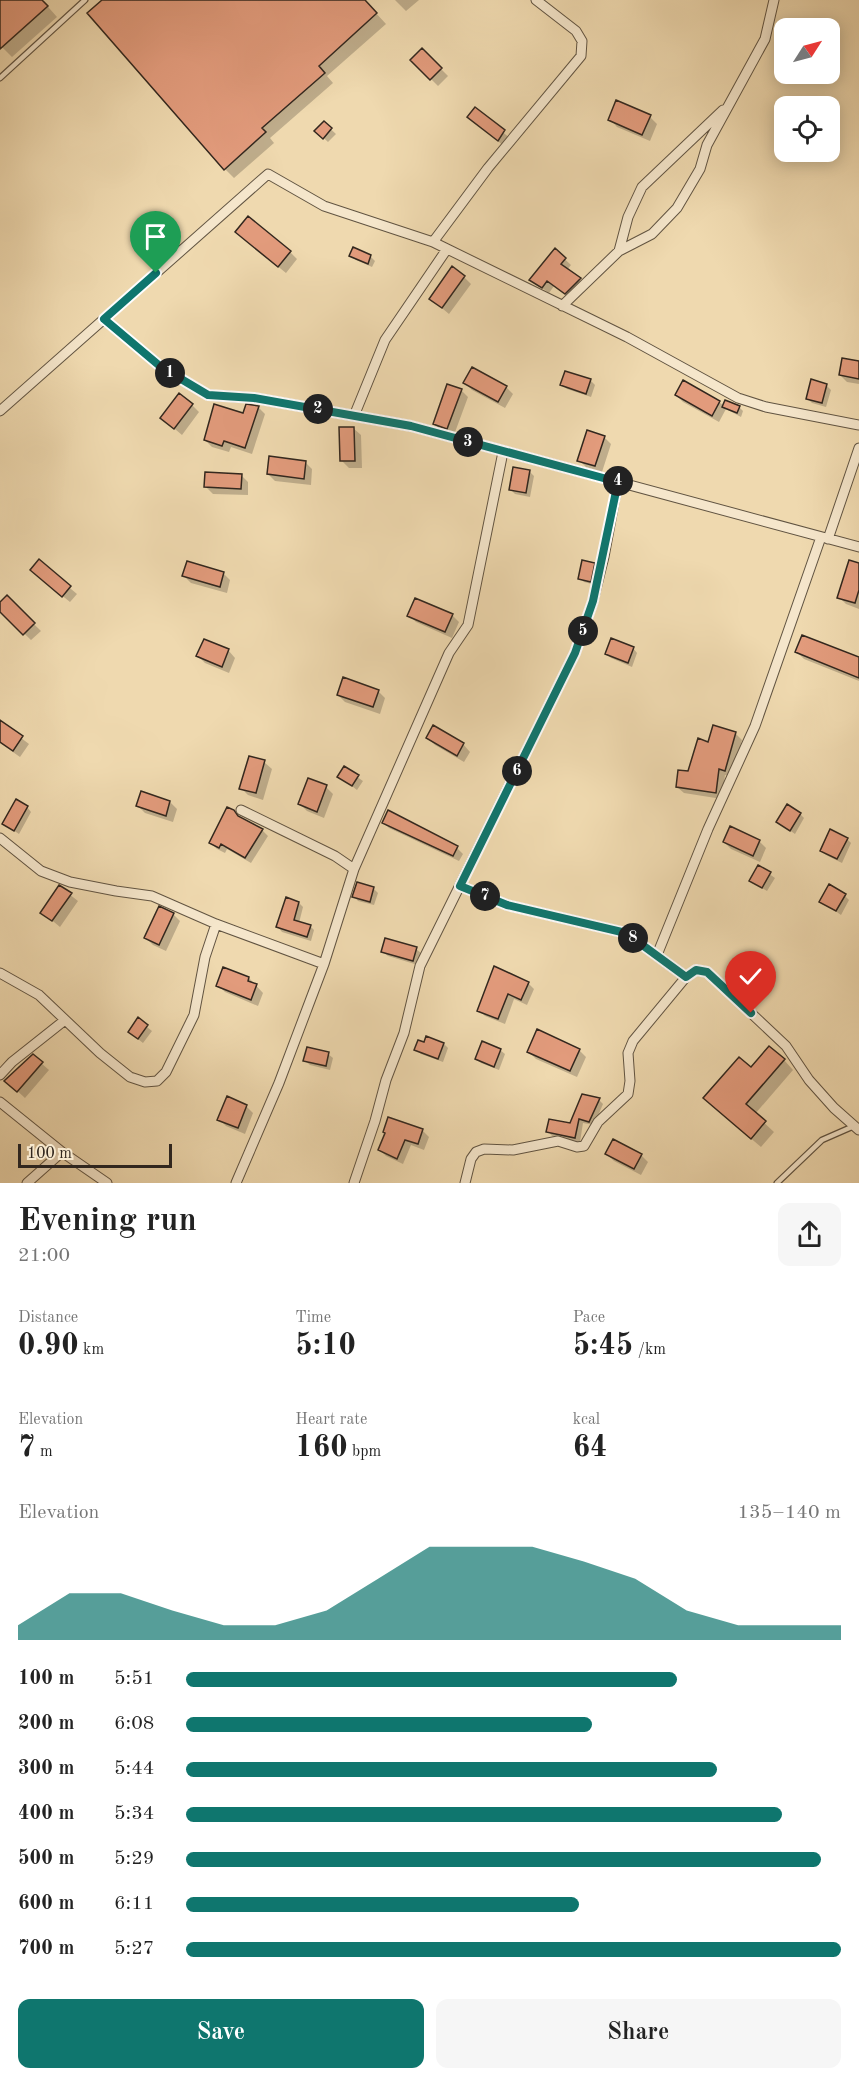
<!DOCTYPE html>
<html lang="en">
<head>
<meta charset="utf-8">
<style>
  body { margin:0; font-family:"Old Standard TT",serif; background:#f6f6f6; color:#222; height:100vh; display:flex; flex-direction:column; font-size:22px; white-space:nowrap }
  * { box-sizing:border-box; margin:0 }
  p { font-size:20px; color:#767676 }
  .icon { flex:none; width:33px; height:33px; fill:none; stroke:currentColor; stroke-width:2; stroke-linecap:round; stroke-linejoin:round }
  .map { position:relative; height:1183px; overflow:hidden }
  .details { display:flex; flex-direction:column; background:#fff; flex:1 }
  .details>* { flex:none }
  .needle { width:39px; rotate:54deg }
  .tools { position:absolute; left:774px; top:18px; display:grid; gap:12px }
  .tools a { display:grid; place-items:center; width:66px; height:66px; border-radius:12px; background:#fff; box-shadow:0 3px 15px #0003; font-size:30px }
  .scale { position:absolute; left:18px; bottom:15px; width:154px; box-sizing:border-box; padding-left:6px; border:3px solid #32271e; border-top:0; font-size:16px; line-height:21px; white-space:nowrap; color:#32271e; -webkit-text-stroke:4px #f5e6cb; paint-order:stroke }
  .pin { position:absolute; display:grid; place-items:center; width:51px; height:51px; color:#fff; margin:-62px -26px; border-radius:50% 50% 50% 0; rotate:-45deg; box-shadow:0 0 6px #0007 }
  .pin .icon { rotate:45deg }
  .km { position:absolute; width:30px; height:30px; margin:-15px; border-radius:50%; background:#222; color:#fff; font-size:16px; line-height:30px; text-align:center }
  .round { display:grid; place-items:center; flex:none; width:63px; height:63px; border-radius:12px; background:#f6f6f6 }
  .headline { display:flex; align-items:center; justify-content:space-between; height:102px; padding:0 18px }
  h1 { font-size:33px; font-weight:700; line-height:45px }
  .stats { display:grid; grid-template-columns:repeat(3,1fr); gap:9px; height:102px; padding:6px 18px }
  .stats div { display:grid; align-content:center }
  .stats b { font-size:30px; font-weight:700 }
  .stats small { font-size:16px; font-weight:400 }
  .stats p { font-size:16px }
  .chart { height:168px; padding:12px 18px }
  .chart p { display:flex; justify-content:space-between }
  .chart svg { width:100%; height:108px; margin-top:6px; fill:#0f766e; opacity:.7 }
  .action { display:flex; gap:12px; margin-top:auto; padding:12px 18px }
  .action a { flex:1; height:69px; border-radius:12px; background:#0f766e; color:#fff; font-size:24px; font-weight:700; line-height:69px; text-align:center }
  .action a+a { background:#f6f6f6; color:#222 }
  ul { padding:0 18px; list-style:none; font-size:20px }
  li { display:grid; grid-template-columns:96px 72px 1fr; align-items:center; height:45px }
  li i { height:15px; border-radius:8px; background:#0f766e }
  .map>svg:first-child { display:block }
  .shadow { fill:#0003 }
  .building { fill:#e29b7c; stroke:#32271e; stroke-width:1.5 }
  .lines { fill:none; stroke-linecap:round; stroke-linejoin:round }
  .lane-casing { stroke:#615442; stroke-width:7 }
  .street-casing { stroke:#615442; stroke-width:11 }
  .lane { stroke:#f5e6cb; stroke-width:4.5 }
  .street { stroke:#f5e6cb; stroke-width:9 }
  .route-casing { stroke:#fff; stroke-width:12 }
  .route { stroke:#0f766e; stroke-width:8 }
</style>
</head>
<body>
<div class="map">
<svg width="859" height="1183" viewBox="0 0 859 1183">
  <rect width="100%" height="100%" fill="#efd9af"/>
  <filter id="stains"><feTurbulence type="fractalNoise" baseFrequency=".00333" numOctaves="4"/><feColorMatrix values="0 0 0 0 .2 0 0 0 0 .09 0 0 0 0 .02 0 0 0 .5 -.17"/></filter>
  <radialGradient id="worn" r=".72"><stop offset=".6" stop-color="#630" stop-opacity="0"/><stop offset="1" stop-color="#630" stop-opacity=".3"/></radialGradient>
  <path class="shadow" d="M0,0H42L57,17L12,57L0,45Z
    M104,0H364L386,24L327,76L333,83L270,138L274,143L234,178L225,169Z
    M395,0H419L406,11Z
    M422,50L448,76L438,86L412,60Z
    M475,109L511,139L505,147L469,117Z
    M650,117L657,124L650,141L617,127L610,119Z
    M324,123L336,134L328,142L316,131Z
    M244,239L290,252L297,259L286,273Z
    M555,250L571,265L567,270L586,286L572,299L554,286L549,293L531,280Z
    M351,255L370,256L375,261L372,267L356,260Z
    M464,277L471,284L449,314L431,299Z
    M859,362V384L847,382L840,375Z
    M566,373L591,381L595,385L591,397L567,389L562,385Z
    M465,383L506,387L513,394L505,408L472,390Z
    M826,385L831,390L826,407L812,403L807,398Z
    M461,390L468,397L454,435L441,431L434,424Z
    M676,395L719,402L724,406L739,407L743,411L741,417L726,409L719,422L683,402Z
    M192,405L199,412L182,435L162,418Z
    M258,407L265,414L252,454L231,447L229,452L212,447L205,440L244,415Z
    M353,428L361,435L362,468H349L342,461Z
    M604,437L611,444L602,472L586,467L579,460Z
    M305,462L312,469L311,485L275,481L268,474Z
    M529,471L534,476L530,497L515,494L511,490Z
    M241,475L248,482V495L213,494L206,487Z
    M39,562L77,594L70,602L39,577Z
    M594,564L598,569L595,585L584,582L579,578Z
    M859,565V609L846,604L839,597Z
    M223,573L230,580L227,593L191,583L184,576Z
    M7,598L41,631L31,640L0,610V604Z
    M409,615H452L459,622L452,638L416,622Z
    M633,648L637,653L632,667L611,658L606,654Z
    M228,650L235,658L229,673L205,663L198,656Z
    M797,652L859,659V681L804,659Z
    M378,691L385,698L380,714L345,702L338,695Z
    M0,722L29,744L20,757L0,743Z
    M434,727L463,744L470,752L464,762L435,745L428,738Z
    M735,733L742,740L732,777L725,775L722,799L684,793L677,787L709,743Z
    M264,762L272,769L263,800L248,795L241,788Z
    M344,768L363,781L357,790L339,776Z
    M326,787L333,794L324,818L307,811L300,804Z
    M170,802L177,809L173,822L145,813L138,806Z
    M27,807L31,812L19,834L4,824Z
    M800,814L804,818L795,834L778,822Z
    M241,819L262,830L268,836L251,863L227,849L225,853L217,849L211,843Z
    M384,823L457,848L463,854L459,861L389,828Z
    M847,839L851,843L842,863L826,855L821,851Z
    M759,841L766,848L760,862L731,849L724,842Z
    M759,867L775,878L767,891L751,881Z
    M60,887L78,901L60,927L42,912Z
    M373,888L378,893L374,905L358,901L354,896Z
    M845,896L849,900L841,915L821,901Z
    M299,903L303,907L299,923L310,926L314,930L311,941L282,932L278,927Z
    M173,914L180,921L166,951L153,945L146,938Z
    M416,949L421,953L418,965L388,956L383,952Z
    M249,978L263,993L258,1006L225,992L218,985Z
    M528,983L534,989L527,1005L514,999L505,1024L485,1016L479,1010L487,984Z
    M138,1020L152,1031L143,1043L134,1036Z
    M427,1037L444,1044L448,1048L443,1062L421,1054L416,1049L425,1044Z
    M500,1050L505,1054L499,1070L481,1063L477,1059Z
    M579,1050L586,1057L577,1077L536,1059L529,1052Z
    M328,1054L333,1058L330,1070L310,1065L305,1061Z
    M33,1056L49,1070L25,1098L13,1087Z
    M784,1060L793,1070L755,1114L774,1132L761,1147L715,1108L751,1069Z
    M599,1100L603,1104L594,1125L583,1123L580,1142L552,1136L548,1131L571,1125Z
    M246,1106L253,1113L245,1134L226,1126L219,1119Z
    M389,1119L423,1131L429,1137L424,1150L411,1145L403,1164L386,1156L380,1150L387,1134Z
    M607,1154L641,1155L648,1162L641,1175L614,1161Z"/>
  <path class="building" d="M0,0H42L48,6L0,49Z
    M102,0H365L377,13L319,66L325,73L262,128L266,132L224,170L87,13Z
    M422,48L442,68L430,80L410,60Z
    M616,100L651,115L642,135L608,120Z
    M475,107L505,130L498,141L467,117Z
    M324,121L332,128L323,139L314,131Z
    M248,216L291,251L278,267L235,232Z
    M353,247L371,255L368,264L349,256Z
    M555,248L566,258L561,264L581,278L565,294L547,281L542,288L529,280Z
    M452,266L465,276L442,308L429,299Z
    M842,358L859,361V379L839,375Z
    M472,367L507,386L498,402L463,383Z
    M565,371L591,379L586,394L560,385Z
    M811,379L827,384L822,403L806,399Z
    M683,380L720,401L712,416L675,395Z
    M447,384L462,389L447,429L433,424Z
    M179,393L193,404L174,429L160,418Z
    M725,400L740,406L737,413L722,407Z
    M214,404L243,413L246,404L259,406L245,448L224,441L222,446L204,440Z
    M339,427H354L355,461H340Z
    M587,430L605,436L595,466L577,461Z
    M269,456L306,461L304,479L267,474Z
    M513,467L530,470L526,493L509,490Z
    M205,472L242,474L241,489L204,487Z
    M39,559L71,586L62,597L30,570Z
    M582,560L595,563L591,582L578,579Z
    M849,560L859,563V590L855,603L837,598Z
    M187,561L224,572L220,587L182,576Z
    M7,595L35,623L23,635L0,612V602Z
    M415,598L453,614L445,632L407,616Z
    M802,635L859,657V678L795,652Z
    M611,638L634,647L628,663L605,654Z
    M204,639L229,649L222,667L196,656Z
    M343,677L379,690L373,707L337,695Z
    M0,720L23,736L13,751L0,742Z
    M433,725L464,743L457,756L426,738Z
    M713,725L736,732L725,771L719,769L716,793L676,787L678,770L688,771L698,738L708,742Z
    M249,756L265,760L256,793L239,789Z
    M344,766L359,775L352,786L337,777Z
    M308,778L327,785L317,812L298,804Z
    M141,791L170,801L166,816L136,806Z
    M16,799L28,806L14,831L2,824Z
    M787,804L801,813L790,831L776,822Z
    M227,807L234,810L238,816L263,829L245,858L221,844L219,848L209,843Z
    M388,810L458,846L453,856L382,823Z
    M730,826L760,840L753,856L723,842Z
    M830,829L848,838L837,859L820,851Z
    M758,865L771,872L762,888L749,881Z
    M357,882L374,887L370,902L352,897Z
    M829,884L846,894L836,911L819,902Z
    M59,885L72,893L52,921L40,913Z
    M286,897L299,902L294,920L311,925L307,937L276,927Z
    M159,906L174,913L159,945L144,938Z
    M385,938L417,947L413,961L381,952Z
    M494,966L529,982L521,1000L508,994L498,1019L477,1011Z
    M223,967L249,977L248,981L257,984L251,1000L216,986Z
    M138,1017L148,1025L138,1039L128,1032Z
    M537,1029L580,1049L570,1071L527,1052Z
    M426,1036L444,1043L438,1059L414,1050L418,1040L424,1042Z
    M482,1041L501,1049L494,1067L475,1059Z
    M769,1046L785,1059L746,1104L766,1121L751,1139L703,1098L739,1057L751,1067Z
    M307,1047L329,1052L326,1066L303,1061Z
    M33,1054L43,1062L17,1092L4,1081Z
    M582,1094L600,1098L589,1122L579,1119L575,1138L546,1132L549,1119L570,1123Z
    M227,1096L247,1105L238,1128L217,1120Z
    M388,1117L423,1129L418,1144L405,1140L397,1159L378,1150L385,1133L383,1132Z
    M613,1139L642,1154L634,1169L605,1154Z"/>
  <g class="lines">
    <defs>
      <path id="lane" d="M0,78L85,0
        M777,1183L822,1140L854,1126"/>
      <path id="street" d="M433,242L488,168L581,56L582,41L576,31L536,0
        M619,251L628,217L642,187L723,110
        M562,306L619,251L652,234L677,208L700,169L707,145L765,39L774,0
        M104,319L161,367L208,395L254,398L411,426L859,547
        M0,411L268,174L324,206L433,242L627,337L738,398L766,407L859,425
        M354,416L385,340L447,249
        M828,539L859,448
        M241,810L335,856L354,869
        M0,838L41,871L70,882L116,891L152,896L216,924L324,964
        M460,886L507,905L626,933L686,977
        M657,955L708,829L755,726L821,537
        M0,973L39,995L100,1053L130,1077L145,1082L157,1081L166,1072L194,1015L205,957L216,924
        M0,1075L12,1062L65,1020
        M0,1102L62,1152L107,1183
        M27,1183L62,1152
        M236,1183L279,1083L310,1001L324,964L354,869L449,653L468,625L503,452
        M354,1183L375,1121L386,1080L404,1033L420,966L575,653L593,601L604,557L618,481
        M465,1183L471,1159L476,1152L484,1149L513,1150L558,1141L577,1147L584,1146L598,1122L628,1094L630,1081L628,1053L633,1041L686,977L696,970L707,972L716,980L786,1046L809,1080L834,1108L859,1130"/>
    </defs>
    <use href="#lane" class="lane-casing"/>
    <use href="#street" class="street-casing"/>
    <use href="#lane" class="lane"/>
    <use href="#street" class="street"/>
  </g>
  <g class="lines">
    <defs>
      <path id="route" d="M156,273L104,319L161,367L208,395L254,398L411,426L618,482L593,601L575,653L460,886L507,905L626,933L686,977L696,970L707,972L751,1013"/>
    </defs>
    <use href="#route" class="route-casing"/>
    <use href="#route" class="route"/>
  </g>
  <rect width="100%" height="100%" filter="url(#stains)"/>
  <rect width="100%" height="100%" fill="url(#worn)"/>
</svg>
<div class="tools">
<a><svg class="needle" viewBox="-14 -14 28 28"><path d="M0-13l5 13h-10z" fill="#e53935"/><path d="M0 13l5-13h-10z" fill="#767676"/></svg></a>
<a><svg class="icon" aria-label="locate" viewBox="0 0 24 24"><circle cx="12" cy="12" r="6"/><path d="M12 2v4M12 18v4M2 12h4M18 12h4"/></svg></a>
</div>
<div class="scale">100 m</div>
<div class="pin" style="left:156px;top:273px;background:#1e9e55"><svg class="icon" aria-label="arrive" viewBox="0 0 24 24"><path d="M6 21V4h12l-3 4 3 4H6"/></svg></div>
<div class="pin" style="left:751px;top:1013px;background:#d93025"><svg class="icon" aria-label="check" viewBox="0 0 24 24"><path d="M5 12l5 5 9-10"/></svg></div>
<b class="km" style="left:170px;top:373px">1</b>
<b class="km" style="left:318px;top:409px">2</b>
<b class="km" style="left:468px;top:442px">3</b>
<b class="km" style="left:618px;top:481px">4</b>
<b class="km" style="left:583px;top:631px">5</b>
<b class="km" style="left:517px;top:771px">6</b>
<b class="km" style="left:485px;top:896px">7</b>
<b class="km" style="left:633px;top:938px">8</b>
</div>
<section class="details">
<div class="headline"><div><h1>Evening run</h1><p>21:00</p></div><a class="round"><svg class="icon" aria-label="share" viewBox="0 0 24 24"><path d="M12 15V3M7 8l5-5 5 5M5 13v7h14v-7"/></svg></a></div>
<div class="stats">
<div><p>Distance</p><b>0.90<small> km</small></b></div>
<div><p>Time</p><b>5:10</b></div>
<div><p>Pace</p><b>5:45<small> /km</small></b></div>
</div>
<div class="stats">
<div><p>Elevation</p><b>7<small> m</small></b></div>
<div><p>Heart rate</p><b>160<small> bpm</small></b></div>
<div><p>kcal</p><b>64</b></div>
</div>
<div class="chart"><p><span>Elevation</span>135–140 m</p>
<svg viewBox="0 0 160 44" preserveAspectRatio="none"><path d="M0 44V38L10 25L20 25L30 32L40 38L50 38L60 32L70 19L80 6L90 6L100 6L110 12L120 19L130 32L140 38L150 38L160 38V44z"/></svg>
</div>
<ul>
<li><b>100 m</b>5:51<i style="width:75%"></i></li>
<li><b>200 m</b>6:08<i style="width:62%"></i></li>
<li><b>300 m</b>5:44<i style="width:81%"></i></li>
<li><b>400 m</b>5:34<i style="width:91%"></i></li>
<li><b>500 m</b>5:29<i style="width:97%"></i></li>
<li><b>600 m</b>6:11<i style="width:60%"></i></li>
<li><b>700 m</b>5:27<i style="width:100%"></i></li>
</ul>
<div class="action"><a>Save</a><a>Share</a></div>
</section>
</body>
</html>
